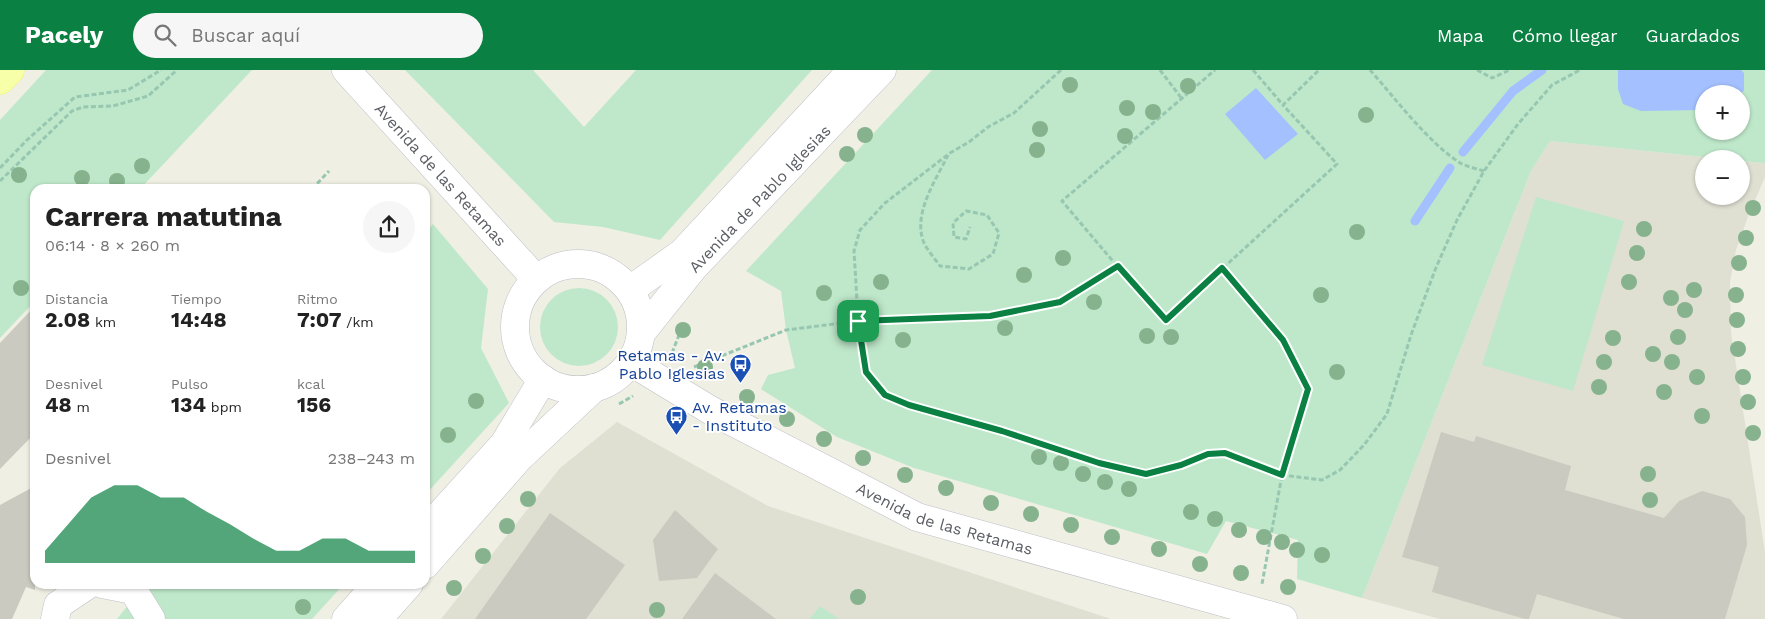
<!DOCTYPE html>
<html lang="es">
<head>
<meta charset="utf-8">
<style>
  body { margin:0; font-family:"Work Sans",sans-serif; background:#f6f6f6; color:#222; height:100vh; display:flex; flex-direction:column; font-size:19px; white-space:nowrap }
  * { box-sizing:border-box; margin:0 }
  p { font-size:16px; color:#767676 }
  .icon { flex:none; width:28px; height:28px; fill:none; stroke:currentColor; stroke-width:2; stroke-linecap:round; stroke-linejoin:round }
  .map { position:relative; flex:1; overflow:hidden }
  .details { position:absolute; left:30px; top:114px; width:400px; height:405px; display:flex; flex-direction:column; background:#fff; border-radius:15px; box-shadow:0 1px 4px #0004 }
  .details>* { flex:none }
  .buttons { position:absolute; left:1695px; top:15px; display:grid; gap:10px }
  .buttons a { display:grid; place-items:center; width:55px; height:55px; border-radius:50%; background:#fff; box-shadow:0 1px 4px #0004; font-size:25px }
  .pin { position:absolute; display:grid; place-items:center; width:42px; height:42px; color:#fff; margin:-21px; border-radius:10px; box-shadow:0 2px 8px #0006 }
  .round { display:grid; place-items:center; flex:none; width:52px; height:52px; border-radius:26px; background:#f6f6f6 }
  .head { display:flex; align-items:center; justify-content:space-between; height:85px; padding:0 15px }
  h1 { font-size:28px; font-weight:700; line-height:38px }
  .stats { display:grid; grid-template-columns:repeat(3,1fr); gap:8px; height:85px; padding:5px 15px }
  .stats div { display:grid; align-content:center }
  .stats b { font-size:21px; font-weight:700 }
  .stats small { font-size:14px; font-weight:400 }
  .stats p { font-size:14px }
  .chart { height:140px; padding:10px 15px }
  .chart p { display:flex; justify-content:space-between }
  .chart svg { width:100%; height:90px; margin-top:5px; fill:#0b8043; opacity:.7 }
  header { display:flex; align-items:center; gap:30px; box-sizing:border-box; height:70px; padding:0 25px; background:#0b8043; color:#fff }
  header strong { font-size:24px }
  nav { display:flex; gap:28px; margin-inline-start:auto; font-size:18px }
  .search { width:350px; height:45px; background:#f6f6f6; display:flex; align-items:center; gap:12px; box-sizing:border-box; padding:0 18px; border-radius:28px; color:#767676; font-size:19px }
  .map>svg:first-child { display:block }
  .education { fill:#dfdfd2 }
  .green { fill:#bfe8ca; fill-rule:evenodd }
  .water { fill:#a4c0ff }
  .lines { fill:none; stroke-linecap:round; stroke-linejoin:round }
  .stream { stroke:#a4c0ff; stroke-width:9 }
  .building { fill:#cacac0 }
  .minor-casing { stroke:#bebfc6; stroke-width:29 }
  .major-casing { stroke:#f8f454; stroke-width:29 }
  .path { stroke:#97c7b1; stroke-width:3; stroke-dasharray:5 2.5; stroke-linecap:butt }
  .minor { stroke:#fff; stroke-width:28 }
  .major { stroke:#f7ffa9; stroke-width:28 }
  .tree { fill:#86b38e }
  .route-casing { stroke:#fff; stroke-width:10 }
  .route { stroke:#0b8043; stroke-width:6 }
  .labels { text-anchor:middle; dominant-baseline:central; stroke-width:4; stroke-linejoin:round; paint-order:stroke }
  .street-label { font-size:16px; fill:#5c5e65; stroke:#fff }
  .transit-label { font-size:16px; fill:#164399; stroke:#fff; text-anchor:end }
</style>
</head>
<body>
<header>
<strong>Pacely</strong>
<div class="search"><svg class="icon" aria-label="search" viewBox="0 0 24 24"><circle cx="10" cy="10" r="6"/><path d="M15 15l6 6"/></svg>Buscar aquí</div>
<nav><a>Mapa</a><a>Cómo llegar</a><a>Guardados</a></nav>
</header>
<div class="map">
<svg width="1765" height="549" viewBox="0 0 1765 549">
  <rect width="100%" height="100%" fill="#efefe4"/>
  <path class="education" d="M1550,71L1723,89H1704V126H1741V91L1765,93V107L1749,144L1736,180L1730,212L1731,263L1765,482V549H1440L1362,528L1531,101Z
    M617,352L768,436L1111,549H441L560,398Z"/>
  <path class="green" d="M46,0H252L140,119H35V231L0,268V50Z
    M405,0H533L584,57L636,0H812L660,170L603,157L554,152Z
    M932,0H1765V93L1741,91V89H1723L1550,71L1531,101L1362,528L1297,509L1298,470L1226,451L1207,484L914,398L837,367L761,319L768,305L795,298L786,260L781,221L746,201ZM1704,24H1741V61H1704Z
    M1536,127L1624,151L1573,321L1482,295Z
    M433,154L488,219L481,278L509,333L425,425V164Z
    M540 257a39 39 0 1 1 78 0a39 39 0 1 1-78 0Z
    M145,514H344L312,549H117Z
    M820,536L839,549H810Z"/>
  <path class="water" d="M1618,0H1741L1744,3V20L1741,24H1704V40L1641,41L1623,34L1618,19Z
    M1256,18L1298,64L1265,90L1225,44Z"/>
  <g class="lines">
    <path class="stream" d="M1463,82L1513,21L1542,0
      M1415,151L1450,98"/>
  </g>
  <path class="building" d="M35,236V363L0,399V273Z
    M1441,362L1474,372L1476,366L1571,396L1565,420L1664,448L1679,431L1702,421L1730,429L1745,447L1747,475L1725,549H1624L1537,524L1529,549H1525L1432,522L1439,497L1402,487Z
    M35,416V520L26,517L12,549H0V435Z
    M675,440L718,479L697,508L659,511L653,470Z
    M550,443L625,495L586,549H475Z
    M715,503L776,549H682Z"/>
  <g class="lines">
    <defs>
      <g id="minor">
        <path id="s1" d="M346,0L536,209"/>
        <circle cx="578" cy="257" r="63"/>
        <path d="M630,220L682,183L852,0"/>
        <path id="s2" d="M642,262L694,197L882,0"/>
        <path id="s3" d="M631,292L710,340L917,447L1283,549"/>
        <path d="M425,461L504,374L543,309"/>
        <path d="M425,495L519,388L594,318"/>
        <path d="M102,514L133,520L151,549"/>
        <path d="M55,549L58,535L89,514"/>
        <path d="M346,549L377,514"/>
        <path d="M378,549L409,514"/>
      </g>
      <path id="major" d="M0,10L10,0"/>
    </defs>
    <use href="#minor" class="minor-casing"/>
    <use href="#major" class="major-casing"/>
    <path class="path" d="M1061,0L1014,43L988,57L969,72L950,83L885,133L860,160L854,181L856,214L858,251L866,302L885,325L909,335L1002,361L1099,393L1146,404L1181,395L1208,384L1225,383L1282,405L1322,410L1340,400L1364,375L1387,344L1411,265L1435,200L1457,150L1484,101L1518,54L1552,15L1580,0
      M1160,0L1182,29
      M1253,0L1283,35L1319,0
      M1370,0C1395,28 1430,75 1462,94C1469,97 1477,99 1484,101
      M1477,0L1492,8L1510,0
      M948,85C936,110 912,144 924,173C928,181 935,189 940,196L969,199L993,184L999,163L987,145L966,141L953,153L954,167L966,169L970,157
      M0,98L27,70L75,27L128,20L161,0
      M0,111L72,41L83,37L113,36L148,26L177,0
      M312,119L329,101
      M1117,196L1166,250L1337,94L1283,35
      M1222,198L1283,269L1308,319L1282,405L1262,514
      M672,283L679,265
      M694,297L786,260L858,251L990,246L1060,232L1117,196L1062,131L1215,0
      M619,334L633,326"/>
    <use href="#minor" class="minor"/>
    <use href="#major" class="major"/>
  </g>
  <g class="tree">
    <circle cx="1070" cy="15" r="8"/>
    <circle cx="1188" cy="16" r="8"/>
    <circle cx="1127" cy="38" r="8"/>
    <circle cx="1153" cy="42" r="8"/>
    <circle cx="1366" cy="45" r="8"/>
    <circle cx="1040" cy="59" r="8"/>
    <circle cx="865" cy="65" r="8"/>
    <circle cx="1125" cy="66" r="8"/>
    <circle cx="1037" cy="80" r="8"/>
    <circle cx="847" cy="84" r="8"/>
    <circle cx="142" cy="96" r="8"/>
    <circle cx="19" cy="105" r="8"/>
    <circle cx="82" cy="108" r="8"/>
    <circle cx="117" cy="111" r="8"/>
    <circle cx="1753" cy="138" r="8"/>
    <circle cx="1644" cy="159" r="8"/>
    <circle cx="1357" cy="162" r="8"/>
    <circle cx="1746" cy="168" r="8"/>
    <circle cx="1637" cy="183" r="8"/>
    <circle cx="1063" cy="188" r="8"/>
    <circle cx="1739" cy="193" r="8"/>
    <circle cx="1024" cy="205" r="8"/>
    <circle cx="881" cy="212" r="8"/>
    <circle cx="1629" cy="212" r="8"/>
    <circle cx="21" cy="218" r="8"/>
    <circle cx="1694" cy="220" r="8"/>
    <circle cx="824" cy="223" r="8"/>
    <circle cx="1321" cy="225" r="8"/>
    <circle cx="1736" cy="225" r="8"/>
    <circle cx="1671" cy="228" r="8"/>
    <circle cx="1094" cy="232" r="8"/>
    <circle cx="1685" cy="240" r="8"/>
    <circle cx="1737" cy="250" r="8"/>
    <circle cx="1005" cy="258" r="8"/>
    <circle cx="683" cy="260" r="8"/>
    <circle cx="1147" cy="266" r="8"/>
    <circle cx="1171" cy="267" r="8"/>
    <circle cx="1678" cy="267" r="8"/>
    <circle cx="1613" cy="268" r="8"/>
    <circle cx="903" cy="270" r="8"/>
    <circle cx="1738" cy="279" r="8"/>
    <circle cx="1653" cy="284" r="8"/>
    <circle cx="1604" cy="292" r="8"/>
    <circle cx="1672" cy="292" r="8"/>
    <circle cx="705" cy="297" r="8"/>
    <circle cx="1337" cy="302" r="8"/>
    <circle cx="1697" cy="307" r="8"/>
    <circle cx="1743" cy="307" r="8"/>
    <circle cx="1599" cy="317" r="8"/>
    <circle cx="1664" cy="322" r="8"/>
    <circle cx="747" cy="327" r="8"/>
    <circle cx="476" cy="331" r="8"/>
    <circle cx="1748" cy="332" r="8"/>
    <circle cx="1702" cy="346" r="8"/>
    <circle cx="787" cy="349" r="8"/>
    <circle cx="1753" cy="363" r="8"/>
    <circle cx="448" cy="365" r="8"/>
    <circle cx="824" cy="369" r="8"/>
    <circle cx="1039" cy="387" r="8"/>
    <circle cx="863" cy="388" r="8"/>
    <circle cx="1061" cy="393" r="8"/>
    <circle cx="1083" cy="404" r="8"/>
    <circle cx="1648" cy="404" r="8"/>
    <circle cx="905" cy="405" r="8"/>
    <circle cx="1105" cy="412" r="8"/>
    <circle cx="946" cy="418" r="8"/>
    <circle cx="1129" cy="419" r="8"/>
    <circle cx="528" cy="429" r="8"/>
    <circle cx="1650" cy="430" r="8"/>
    <circle cx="991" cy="433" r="8"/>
    <circle cx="1191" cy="442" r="8"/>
    <circle cx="1031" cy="444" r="8"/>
    <circle cx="1215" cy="449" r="8"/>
    <circle cx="1071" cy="455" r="8"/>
    <circle cx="507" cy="456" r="8"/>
    <circle cx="1239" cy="460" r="8"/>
    <circle cx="1112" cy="467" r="8"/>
    <circle cx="1264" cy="467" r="8"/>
    <circle cx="1282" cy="472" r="8"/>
    <circle cx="1159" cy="479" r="8"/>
    <circle cx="1297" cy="480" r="8"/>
    <circle cx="1322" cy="485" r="8"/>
    <circle cx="483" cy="486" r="8"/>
    <circle cx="1200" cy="494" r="8"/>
    <circle cx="1241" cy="503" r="8"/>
    <circle cx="1288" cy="517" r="8"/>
    <circle cx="454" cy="518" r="8"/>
    <circle cx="858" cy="527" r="8"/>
    <circle cx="303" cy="537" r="8"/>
    <circle cx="657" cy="540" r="8"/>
  </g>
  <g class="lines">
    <defs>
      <path id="route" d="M1118,196L1166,250L1222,198L1283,270L1308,319L1282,405L1225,383L1208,384L1181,395L1146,404L1099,393L1002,361L909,335L885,325L866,302L858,251L990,246L1060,232Z"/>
    </defs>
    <use href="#route" class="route-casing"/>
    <use href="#route" class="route"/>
  </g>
  <defs>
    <symbol id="bus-pin" viewBox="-11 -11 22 30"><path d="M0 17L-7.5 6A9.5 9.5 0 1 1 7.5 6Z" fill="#1a4fb4" stroke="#fff"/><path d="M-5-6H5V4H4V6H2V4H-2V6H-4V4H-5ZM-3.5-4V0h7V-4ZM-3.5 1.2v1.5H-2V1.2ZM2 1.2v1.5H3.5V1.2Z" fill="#fff"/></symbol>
  </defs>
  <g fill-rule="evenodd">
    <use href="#bus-pin" x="728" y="282" width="25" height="34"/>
    <use href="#bus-pin" x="664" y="334" width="25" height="34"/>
  </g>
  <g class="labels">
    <g class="street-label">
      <text stroke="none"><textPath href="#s1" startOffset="141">Avenida de las Retamas</textPath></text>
      <text stroke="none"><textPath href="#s2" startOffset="178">Avenida de Pablo Iglesias</textPath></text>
      <text stroke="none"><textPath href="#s3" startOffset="352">Avenida de las Retamas</textPath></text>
    </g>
    <g class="transit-label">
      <text x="725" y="285">Retamas - Av.<tspan x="725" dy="18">Pablo Iglesias</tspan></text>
      <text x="692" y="337" text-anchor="start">Av. Retamas<tspan x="692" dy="18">- Instituto</tspan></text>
    </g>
  </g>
</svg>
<div class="buttons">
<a>+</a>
<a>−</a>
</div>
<div class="pin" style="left:858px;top:251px;background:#1e9e55"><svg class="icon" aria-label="arrive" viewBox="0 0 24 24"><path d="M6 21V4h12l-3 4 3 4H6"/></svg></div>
<section class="details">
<div class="head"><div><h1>Carrera matutina</h1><p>06:14 · 8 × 260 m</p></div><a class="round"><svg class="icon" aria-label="share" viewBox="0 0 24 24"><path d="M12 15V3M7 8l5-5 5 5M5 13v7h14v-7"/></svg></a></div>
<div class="stats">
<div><p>Distancia</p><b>2.08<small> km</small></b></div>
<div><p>Tiempo</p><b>14:48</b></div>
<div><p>Ritmo</p><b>7:07<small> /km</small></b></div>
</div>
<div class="stats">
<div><p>Desnivel</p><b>48<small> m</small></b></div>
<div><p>Pulso</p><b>134<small> bpm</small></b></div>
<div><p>kcal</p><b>156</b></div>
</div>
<div class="chart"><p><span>Desnivel</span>238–243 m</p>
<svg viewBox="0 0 160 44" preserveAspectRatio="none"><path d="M0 44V38L10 25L20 12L30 6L40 6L50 12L60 12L70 19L80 25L90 32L100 38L110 38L120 32L130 32L140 38L150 38L160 38V44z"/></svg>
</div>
</section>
</div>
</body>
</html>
